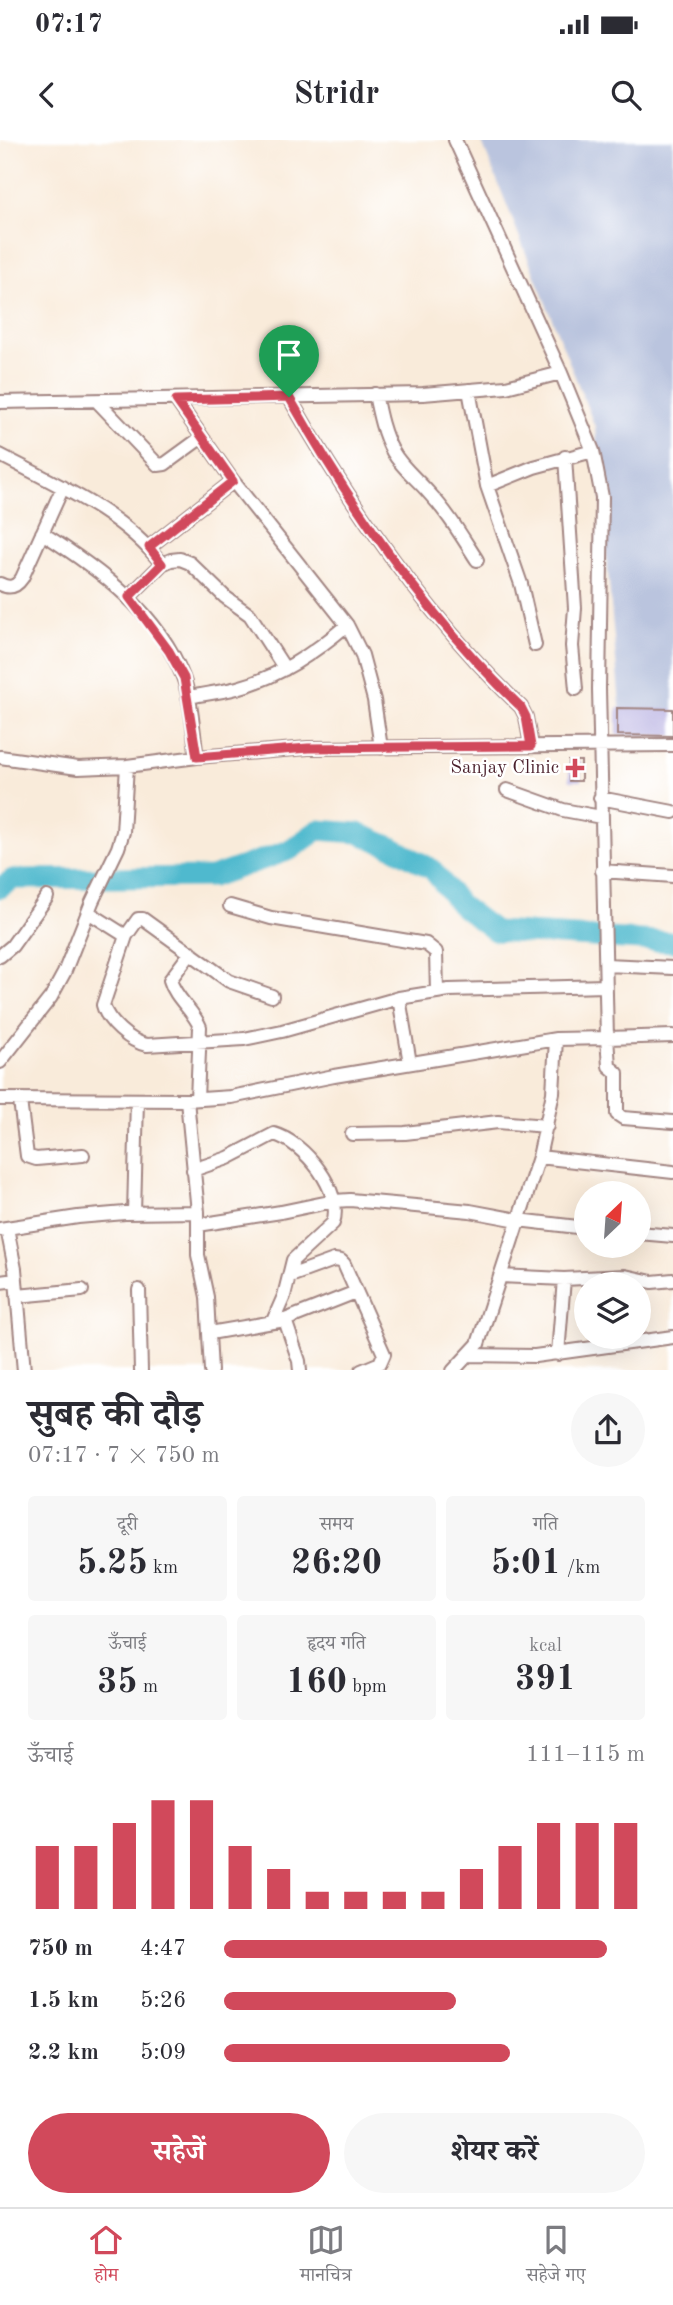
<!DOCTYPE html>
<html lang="hi">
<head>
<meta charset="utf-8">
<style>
  body { margin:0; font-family:"Old Standard TT","Noto Serif Devanagari",serif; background:#f7f7f7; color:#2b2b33; height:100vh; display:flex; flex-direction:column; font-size:26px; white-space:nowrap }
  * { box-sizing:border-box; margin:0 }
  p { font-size:23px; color:#7c7c81 }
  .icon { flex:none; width:38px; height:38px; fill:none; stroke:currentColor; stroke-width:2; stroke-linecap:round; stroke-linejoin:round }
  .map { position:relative; height:1230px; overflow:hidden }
  .side { display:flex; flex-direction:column; background:#fff; flex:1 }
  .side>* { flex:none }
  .needle { width:46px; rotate:25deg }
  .tools { position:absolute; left:574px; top:1041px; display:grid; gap:14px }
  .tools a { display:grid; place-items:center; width:77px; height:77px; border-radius:50%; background:#fff; box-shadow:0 7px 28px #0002; font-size:35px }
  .pin { position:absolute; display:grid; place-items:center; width:60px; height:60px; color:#fff; margin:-72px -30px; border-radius:50% 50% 50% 0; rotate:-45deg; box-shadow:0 0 7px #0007 }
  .pin .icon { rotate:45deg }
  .round { display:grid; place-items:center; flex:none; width:74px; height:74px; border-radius:37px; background:#f7f7f7 }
  .head { display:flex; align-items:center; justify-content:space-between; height:119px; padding:0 28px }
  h1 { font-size:38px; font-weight:700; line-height:52px }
  .figures { display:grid; grid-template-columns:repeat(3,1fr); gap:10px; height:119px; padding:7px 28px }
  .figures div { display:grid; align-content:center; border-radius:7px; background:#f7f7f7; text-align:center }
  .figures b { font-size:35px; font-weight:700 }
  .figures small { font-size:19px; font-weight:400 }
  .figures p { font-size:19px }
  .chart { height:196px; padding:14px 28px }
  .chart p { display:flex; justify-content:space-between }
  .chart svg { width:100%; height:126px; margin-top:7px; stroke:#d1495b; stroke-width:6 }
  .primary-button { display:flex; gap:14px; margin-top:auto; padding:14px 28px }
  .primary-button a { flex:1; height:80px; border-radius:42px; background:#d1495b; color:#fff; font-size:28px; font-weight:700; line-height:80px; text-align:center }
  .primary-button a+a { background:#f7f7f7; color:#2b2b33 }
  ul { padding:0 28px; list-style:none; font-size:23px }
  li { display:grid; grid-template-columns:112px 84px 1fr; align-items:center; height:52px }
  li i { height:18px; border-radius:9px; background:#d1495b }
  .status { display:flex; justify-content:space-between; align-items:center; height:49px; padding:0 35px; background:#fff; direction:ltr }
  .status svg { height:19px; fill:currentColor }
  header { display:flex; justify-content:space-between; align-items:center; height:91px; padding:0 28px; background:#fff; font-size:32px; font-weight:700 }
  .menu { display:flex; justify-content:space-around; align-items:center; height:98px; border-top:2px solid #e1e1e2; background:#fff; font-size:19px; color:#7c7c81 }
  .menu a { display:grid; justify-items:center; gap:4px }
  .menu .selected { color:#d1495b }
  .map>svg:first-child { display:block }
  .industrial { fill:#bac4de }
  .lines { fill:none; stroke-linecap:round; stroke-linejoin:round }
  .river { stroke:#50b9ce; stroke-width:21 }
  .building { fill:#b3ace0 }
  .minor-casing { stroke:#a28582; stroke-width:16 }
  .minor { stroke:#fff; stroke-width:12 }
  .route-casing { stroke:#fff; stroke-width:14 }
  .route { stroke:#d1495b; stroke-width:9 }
  .poi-dot { fill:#d1495b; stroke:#fff; stroke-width:2.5 }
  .labels { text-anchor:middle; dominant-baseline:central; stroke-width:5; stroke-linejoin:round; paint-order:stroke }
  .poi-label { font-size:19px; fill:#4a1f2b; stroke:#fff; text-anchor:end }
</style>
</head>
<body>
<div class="status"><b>07:17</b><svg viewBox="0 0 49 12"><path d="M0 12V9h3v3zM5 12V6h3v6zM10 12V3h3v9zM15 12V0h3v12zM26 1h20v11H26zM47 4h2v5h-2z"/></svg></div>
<header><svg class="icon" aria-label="back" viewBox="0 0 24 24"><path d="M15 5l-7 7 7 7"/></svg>Stridr<svg class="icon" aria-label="search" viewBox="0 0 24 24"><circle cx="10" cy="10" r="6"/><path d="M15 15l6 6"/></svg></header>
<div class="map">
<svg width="673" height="1231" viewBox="0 0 673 1231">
  <rect width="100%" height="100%" fill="#fff"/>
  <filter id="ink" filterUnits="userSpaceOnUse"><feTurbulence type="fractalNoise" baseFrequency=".0143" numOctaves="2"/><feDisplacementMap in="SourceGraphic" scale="14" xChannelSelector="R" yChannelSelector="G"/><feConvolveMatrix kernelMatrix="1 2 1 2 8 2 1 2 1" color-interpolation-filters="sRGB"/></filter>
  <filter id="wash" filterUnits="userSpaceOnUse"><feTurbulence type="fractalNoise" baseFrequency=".00686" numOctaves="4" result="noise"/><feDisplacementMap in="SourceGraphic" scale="28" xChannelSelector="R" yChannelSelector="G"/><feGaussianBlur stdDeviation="1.57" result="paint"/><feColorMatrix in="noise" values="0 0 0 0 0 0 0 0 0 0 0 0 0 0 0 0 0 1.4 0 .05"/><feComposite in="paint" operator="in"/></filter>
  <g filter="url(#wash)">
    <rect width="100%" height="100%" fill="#f9ebda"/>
    <path class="industrial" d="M481,0H673V576H621L595,287Z"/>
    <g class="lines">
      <path class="river" d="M0,748L13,739L212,737L290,710L318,690L358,693L394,708L432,729L459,764L495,791L673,802"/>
    </g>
    <g id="blocks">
      <path class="building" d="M617,568L673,569V596L617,595Z
        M569,621H581V641H569Z"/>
    </g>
  </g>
  <g filter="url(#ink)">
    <use href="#blocks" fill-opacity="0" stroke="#a28582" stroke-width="2"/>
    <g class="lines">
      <defs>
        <path id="minor" d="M469,250L487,346L521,444L535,505
          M375,254C379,274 383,294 393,312C402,328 417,339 429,353C448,373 462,397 477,420
          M289,257C352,368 428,478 521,567L526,577L531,606
          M176,260L233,341L347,485L362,515L374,560L381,608
          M97,261L158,325L165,324L202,297
          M0,262L423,254L506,247L561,233
          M0,315C57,345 122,372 162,424
          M565,317L575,468L572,506L576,549
          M487,346L534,327L593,311
          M42,393C99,429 158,472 183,537C192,561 193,592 197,617
          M149,407L233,341
          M0,444C10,449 16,447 22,438L63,347
          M129,457L162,424L171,420L180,419L190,423L225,457L250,475L285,529
          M188,557C204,554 221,552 237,548C279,537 314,513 347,485
          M0,617L78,628L127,626L197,617L308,608L673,605
          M507,650L563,670L601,677
          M600,658L673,672
          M602,731L673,736
          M230,766L271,778L426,804L436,812L437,852
          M88,772L126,796
          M191,812L170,840C175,858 193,870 200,887L197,959
          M0,816L12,806L47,757
          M606,825L673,828
          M272,856L229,841L143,779H138L126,796L103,865C107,881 130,902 147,905L244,899L282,891L399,858L449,850L606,846
          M399,858L410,923
          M673,896L607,898L609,926L617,933V974L623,978L673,982
          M0,922L51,857L64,833L92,762L118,708L123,692L127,626
          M0,959L187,960L231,957L334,936L556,899
          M187,960L198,1072V1115L207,1157L211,1231
          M20,961L27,1016L36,1019L83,1015
          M352,994L405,993L498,982L547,986
          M539,1017L673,1032
          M193,1030L228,1018L274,994C304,1002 344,1052 333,1083L293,1120L284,1156L273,1181
          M134,1073L137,960
          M198,1085L281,1072L334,1061L350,1060L470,1071L518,1080L586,1088
          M7,1088L15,1129L24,1231
          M0,1089L78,1077L125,1073L198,1072
          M639,1093L673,1096
          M290,1136L334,1120L341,1121L344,1124L384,1214L380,1223L361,1231
          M500,1136L564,1139L625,1136L652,1142L673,1140
          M0,1142L16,1140
          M139,1150L141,1231
          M17,1156L82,1150
          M285,1180L299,1221L300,1231
          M210,1193L285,1180L356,1152
          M558,1214L564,1139
          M469,1215L535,1216L673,1197
          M453,1231L478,1204L539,1017L553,953L556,899L607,898L599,549L602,357L593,311L561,233L455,0"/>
      </defs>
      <use href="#minor" class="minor-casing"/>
      <use href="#minor" class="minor"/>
    </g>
  </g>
  <g class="lines" filter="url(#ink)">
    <defs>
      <path id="route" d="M289,257C352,368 428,478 521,567L526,577L531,606L308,608L197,617L184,538L169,511L129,457L162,424L149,407L233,341L176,260Z"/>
    </defs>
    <use href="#route" class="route-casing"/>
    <use href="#route" class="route"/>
  </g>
  <path class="poi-dot" d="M571.5 617.5h7v7h7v7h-7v7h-7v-7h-7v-7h7z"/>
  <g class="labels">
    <g class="poi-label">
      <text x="559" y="628">Sanjay Clinic</text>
    </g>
  </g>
</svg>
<div class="tools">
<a><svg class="needle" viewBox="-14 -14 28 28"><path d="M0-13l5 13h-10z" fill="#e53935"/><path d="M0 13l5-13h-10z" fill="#7c7c81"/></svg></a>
<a><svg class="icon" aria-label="layers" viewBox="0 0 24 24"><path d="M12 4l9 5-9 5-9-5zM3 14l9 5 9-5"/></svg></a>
</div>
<div class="pin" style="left:289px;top:257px;background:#1e9e55"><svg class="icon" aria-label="arrive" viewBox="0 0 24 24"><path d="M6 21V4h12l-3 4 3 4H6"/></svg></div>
</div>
<section class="side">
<div class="head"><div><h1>सुबह की दौड़</h1><p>07:17 · 7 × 750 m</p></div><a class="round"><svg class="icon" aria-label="share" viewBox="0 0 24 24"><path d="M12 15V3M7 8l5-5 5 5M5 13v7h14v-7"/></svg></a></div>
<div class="figures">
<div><p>दूरी</p><b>5.25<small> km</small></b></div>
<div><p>समय</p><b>26:20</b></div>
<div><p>गति</p><b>5:01<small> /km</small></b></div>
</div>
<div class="figures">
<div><p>ऊँचाई</p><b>35<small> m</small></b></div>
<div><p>हृदय गति</p><b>160<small> bpm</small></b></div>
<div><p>kcal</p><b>391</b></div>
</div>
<div class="chart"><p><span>ऊँचाई</span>111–115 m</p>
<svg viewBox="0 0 160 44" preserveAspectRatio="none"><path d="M5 44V22M15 44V22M25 44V14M35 44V6M45 44V6M55 44V22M65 44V30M75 44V38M85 44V38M95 44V38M105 44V38M115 44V30M125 44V22M135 44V14M145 44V14M155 44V14"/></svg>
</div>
<ul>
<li><b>750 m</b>4:47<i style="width:91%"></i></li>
<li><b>1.5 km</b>5:26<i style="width:55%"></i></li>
<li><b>2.2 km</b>5:09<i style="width:68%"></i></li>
</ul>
<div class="primary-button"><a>सहेजें</a><a>शेयर करें</a></div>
</section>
<nav class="menu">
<a class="selected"><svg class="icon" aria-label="home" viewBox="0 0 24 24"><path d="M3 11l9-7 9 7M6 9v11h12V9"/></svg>होम</a>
<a><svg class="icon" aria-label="map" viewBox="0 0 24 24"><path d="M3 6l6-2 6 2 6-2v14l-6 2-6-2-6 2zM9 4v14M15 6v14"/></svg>मानचित्र</a>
<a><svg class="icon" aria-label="saved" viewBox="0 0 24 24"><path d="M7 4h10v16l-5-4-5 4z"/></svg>सहेजे गए</a>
</nav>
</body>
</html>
